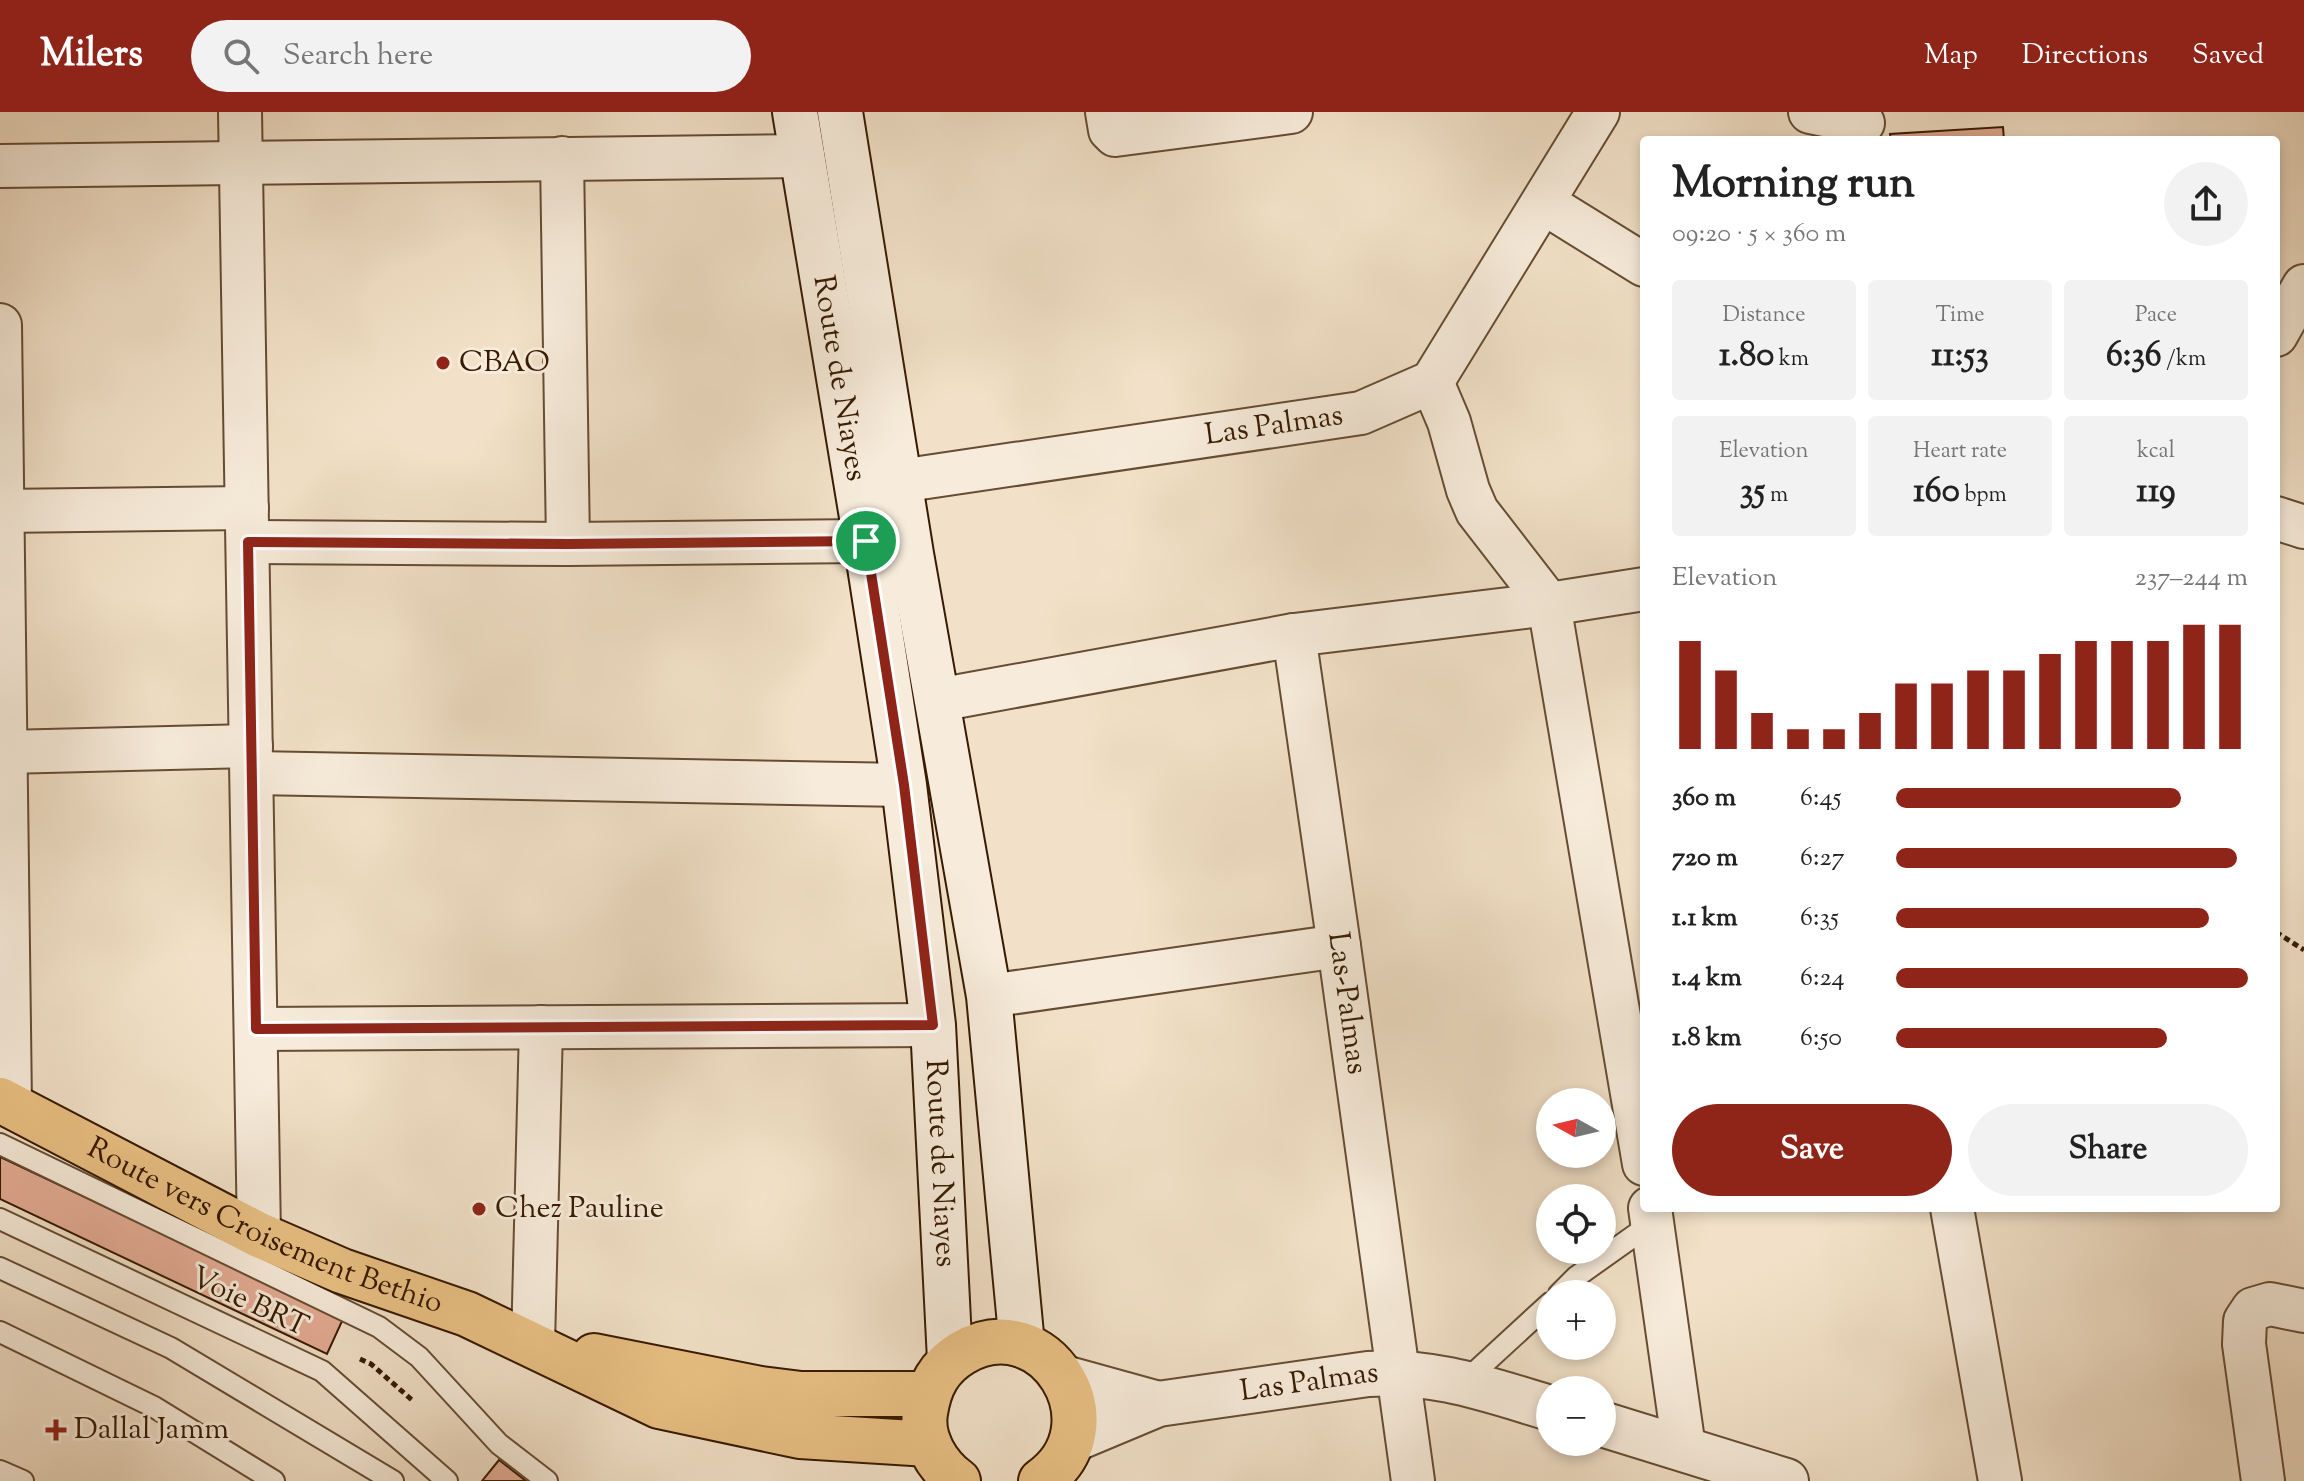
<!DOCTYPE html>
<html lang="en">
<head>
<meta charset="utf-8">
<style>
  body { margin:0; font-family:"Sorts Mill Goudy",serif; background:#f2f2f2; color:#222; height:100vh; display:flex; flex-direction:column; font-size:30px; white-space:nowrap }
  * { box-sizing:border-box; margin:0 }
  p { font-size:26px; color:#767676 }
  .icon { flex:none; width:44px; height:44px; fill:none; stroke:currentColor; stroke-width:2; stroke-linecap:round; stroke-linejoin:round }
  .map { position:relative; flex:1; overflow:hidden }
  .details { position:absolute; left:1640px; top:24px; width:640px; height:1076px; display:flex; flex-direction:column; background:#fff; border-radius:8px; box-shadow:0 4px 12px #0003 }
  .details>* { flex:none }
  .needle { width:52px; rotate:278deg }
  .buttons { position:absolute; left:1536px; top:976px; display:grid; gap:16px }
  .buttons a { display:grid; place-items:center; width:80px; height:80px; border-radius:50%; background:#fff; box-shadow:0 4px 12px #0003; font-size:40px }
  .pin { position:absolute; display:grid; place-items:center; width:68px; height:68px; color:#fff; margin:-34px; border:4px solid #fff; border-radius:50%; box-shadow:0 2px 8px #0007 }
  .round { display:grid; place-items:center; flex:none; width:84px; height:84px; border-radius:42px; background:#f2f2f2 }
  .overview { display:flex; align-items:center; justify-content:space-between; height:136px; padding:0 32px }
  h1 { font-size:44px; font-weight:800; line-height:60px }
  .metrics { display:grid; grid-template-columns:repeat(3,1fr); gap:12px; height:136px; padding:8px 32px }
  .metrics div { display:grid; align-content:center; border-radius:8px; background:#f2f2f2; text-align:center }
  .metrics b { font-size:34px; font-weight:800 }
  .metrics small { font-size:22px; font-weight:400 }
  .metrics p { font-size:22px }
  .chart { height:224px; padding:16px 32px }
  .chart p { display:flex; justify-content:space-between }
  .chart svg { width:100%; height:144px; margin-top:8px; stroke:#8f2418; stroke-width:6 }
  .action { display:flex; gap:16px; margin-top:auto; padding:16px 32px }
  .action a { flex:1; height:92px; border-radius:48px; background:#8f2418; color:#fff; font-size:32px; font-weight:800; line-height:92px; text-align:center }
  .action a+a { background:#f2f2f2; color:#222 }
  ul { padding:0 32px; list-style:none; font-size:26px }
  li { display:grid; grid-template-columns:128px 96px 1fr; align-items:center; height:60px }
  li i { height:20px; border-radius:10px; background:#8f2418 }
  header { display:flex; align-items:center; gap:48px; box-sizing:border-box; height:112px; padding:0 40px; background:#8f2418; color:#fff }
  header strong { font-size:38px }
  nav { display:flex; gap:44px; margin-inline-start:auto; font-size:28px }
  .search { width:560px; height:72px; background:#f2f2f2; display:flex; align-items:center; gap:20px; box-sizing:border-box; padding:0 28px; border-radius:44px; color:#767676; font-size:30px }
  .map>svg:first-child { display:block }
  .building { fill:#e4ad96; stroke:#371a01; stroke-width:2 }
  .lines { fill:none; stroke-linecap:round; stroke-linejoin:round }
  .service-casing { stroke:#664c33; stroke-width:24 }
  .minor-casing { stroke:#664c33; stroke-width:46 }
  .tertiary-casing { stroke:#664c33; stroke-width:48 }
  .secondary-casing { stroke:#371a01; stroke-width:48 }
  .primary-casing { stroke:#371a01; stroke-width:48 }
  .path { stroke:#371a01; stroke-width:5; stroke-dasharray:6 4; stroke-linecap:butt }
  .service { stroke:#f7ecdb; stroke-width:20 }
  .minor { stroke:#f7ecdb; stroke-width:42 }
  .tertiary { stroke:#f7ecdb; stroke-width:44 }
  .secondary { stroke:#f7ecdb; stroke-width:44 }
  .primary { stroke:#e9c084; stroke-width:44 }
  .route-casing { stroke:#fff; stroke-width:16 }
  .route { stroke:#8f2418; stroke-width:10 }
  .poi-dot { fill:#8f2418; stroke:#f7ecdb; stroke-width:3 }
  .labels { text-anchor:middle; dominant-baseline:central; stroke-width:6; stroke-linejoin:round; paint-order:stroke }
  .poi-label { font-size:30px; fill:#371a01; stroke:#f7ecdb; text-anchor:start }
  .street-label { font-size:30px; fill:#371a01; stroke:#f7ecdb }
</style>
</head>
<body>
<header>
<strong>Milers</strong>
<div class="search"><svg class="icon" aria-label="search" viewBox="0 0 24 24"><circle cx="10" cy="10" r="6"/><path d="M15 15l6 6"/></svg>Search here</div>
<nav><a>Map</a><a>Directions</a><a>Saved</a></nav>
</header>
<div class="map">
<svg width="2304" height="1369" viewBox="0 0 2304 1369">
  <rect width="100%" height="100%" fill="#f2e1c8"/>
  <filter id="stains"><feTurbulence type="fractalNoise" baseFrequency=".0025" numOctaves="4"/><feColorMatrix values="0 0 0 0 .2 0 0 0 0 .09 0 0 0 0 .02 0 0 0 .5 -.17"/></filter>
  <radialGradient id="worn" r=".72"><stop offset=".6" stop-color="#630" stop-opacity="0"/><stop offset="1" stop-color="#630" stop-opacity=".3"/></radialGradient>
  <path class="building" d="M2003,15L2004,28H1891L1890,22Z
    M0,1045L343,1207L327,1242L0,1087Z
    M499,1348L526,1369H482Z"/>
  <g class="lines">
    <defs>
      <path id="service" d="M0,1032L379,1215L419,1245L499,1332L547,1369
        M0,1107L322,1259L447,1369
        M0,1156L171,1236L393,1369
        M1559,1182L1576,1165L1652,1111
        M0,1220L154,1295L274,1369
        M1463,1271L1550,1191
        M0,1359L23,1369"/>
      <g id="minor">
        <path d="M240,0L259,1123"/>
        <path d="M1107,0L1110,18L1115,23L1291,0"/>
        <path d="M1810,0L1863,11"/>
        <path d="M562,46L568,432"/>
        <path d="M0,54L803,44"/>
        <path d="M1544,91L1644,153"/>
        <path d="M0,213L10,993"/>
        <path d="M2276,223L2304,174"/>
        <path d="M1432,270L1449,310L1468,378L1477,399L1549,492L1644,1052"/>
        <path id="s1" d="M900,369L1361,301L1432,270L1598,0"/>
        <path d="M0,399L247,396"/>
        <path d="M2276,406L2304,415"/>
        <path d="M248,430L568,432L866,429"/>
        <path id="s2" d="M1294,523L1339,834L1413,1369"/>
        <path d="M938,588L1294,523L1549,492L1644,477"/>
        <path d="M5,640L251,634"/>
        <path d="M252,661L904,673"/>
        <path d="M989,884L1339,834"/>
        <path d="M256,917L933,913"/>
        <path d="M1650,1096L1684,1336"/>
        <path d="M1952,1096L2000,1369"/>
        <path d="M533,1232L541,915"/>
        <path d="M2263,1369L2244,1232L2245,1209L2253,1197L2270,1192L2304,1199"/>
      </g>
      <g id="tertiary">
        <path d="M1064,1266L1158,1292"/>
        <path d="M1602,1312L1786,1369"/>
        <path id="s3" d="M1072,1328L1158,1292L1368,1262C1435,1258 1486,1277 1550,1296"/>
      </g>
      <g id="secondary">
        <path id="s4" d="M795,0L866,429L904,673L933,913L950,1248"/>
        <path d="M840,0L911,442L989,884L1022,1233"/>
      </g>
      <g id="primary">
        <path id="s5" d="M0,988L259,1123L342,1159L467,1202L659,1294L800,1324L929,1332"/>
        <path d="M594,1244L761,1277L801,1282H928"/>
        <path d="M958,1369C937,1354 921,1327 925,1301C929,1274 939,1255 962,1241C1045,1192 1120,1314 1041,1369"/>
      </g>
    </defs>
    <use href="#service" class="service-casing"/>
    <use href="#minor" class="minor-casing"/>
    <use href="#tertiary" class="tertiary-casing"/>
    <use href="#secondary" class="secondary-casing"/>
    <use href="#primary" class="primary-casing"/>
    <path class="path" d="M2276,820L2304,838
      M360,1247L371,1252L412,1288"/>
    <use href="#service" class="service"/>
    <use href="#minor" class="minor"/>
    <use href="#tertiary" class="tertiary"/>
    <use href="#secondary" class="secondary"/>
    <use href="#primary" class="primary"/>
  </g>
  <g class="lines">
    <defs>
      <path id="route" d="M866,429L904,673L933,913L256,917L248,430L568,432Z"/>
    </defs>
    <use href="#route" class="route-casing"/>
    <use href="#route" class="route"/>
  </g>
  <g class="poi-dot">
    <circle cx="443" cy="251" r="8"/>
    <circle cx="479" cy="1097" r="8"/>
    <path d="M52 1306h8v8h8v8h-8v8h-8v-8h-8v-8h8z"/>
  </g>
  <g class="labels">
    <g class="poi-label">
      <text x="459" y="251">CBAO</text>
      <text x="495" y="1097">Chez Pauline</text>
      <text x="74" y="1318">Dallal Jamm</text>
    </g>
    <g class="street-label">
      <text stroke="none"><textPath href="#s4" startOffset="270">Route de Niayes</textPath></text>
      <text stroke="none"><textPath href="#s1" startOffset="378">Las Palmas</textPath></text>
      <text stroke="none"><textPath href="#s2" startOffset="372">Las-Palmas</textPath></text>
      <text stroke="none"><textPath href="#s4" startOffset="1062">Route de Niayes</textPath></text>
      <text stroke="none"><textPath href="#s5" startOffset="294">Route vers Croisement Bethio</textPath></text>
      <text transform="translate(249 1191) rotate(25)">Voie BRT</text>
      <text stroke="none"><textPath href="#s3" startOffset="246">Las Palmas</textPath></text>
    </g>
  </g>
  <rect width="100%" height="100%" filter="url(#stains)"/>
  <rect width="100%" height="100%" fill="url(#worn)"/>
</svg>
<div class="buttons">
<a><svg class="needle" viewBox="-14 -14 28 28"><path d="M0-13l5 13h-10z" fill="#e53935"/><path d="M0 13l5-13h-10z" fill="#767676"/></svg></a>
<a><svg class="icon" aria-label="locate" viewBox="0 0 24 24"><circle cx="12" cy="12" r="6"/><path d="M12 2v4M12 18v4M2 12h4M18 12h4"/></svg></a>
<a>+</a>
<a>−</a>
</div>
<div class="pin" style="left:866px;top:429px;background:#1e9e55"><svg class="icon" aria-label="arrive" viewBox="0 0 24 24"><path d="M6 21V4h12l-3 4 3 4H6"/></svg></div>
<section class="details">
<div class="overview"><div><h1>Morning run</h1><p>09:20 · 5 × 360 m</p></div><a class="round"><svg class="icon" aria-label="share" viewBox="0 0 24 24"><path d="M12 15V3M7 8l5-5 5 5M5 13v7h14v-7"/></svg></a></div>
<div class="metrics">
<div><p>Distance</p><b>1.80<small> km</small></b></div>
<div><p>Time</p><b>11:53</b></div>
<div><p>Pace</p><b>6:36<small> /km</small></b></div>
</div>
<div class="metrics">
<div><p>Elevation</p><b>35<small> m</small></b></div>
<div><p>Heart rate</p><b>160<small> bpm</small></b></div>
<div><p>kcal</p><b>119</b></div>
</div>
<div class="chart"><p><span>Elevation</span>237–244 m</p>
<svg viewBox="0 0 160 44" preserveAspectRatio="none"><path d="M5 44V11M15 44V20M25 44V33M35 44V38M45 44V38M55 44V33M65 44V24M75 44V24M85 44V20M95 44V20M105 44V15M115 44V11M125 44V11M135 44V11M145 44V6M155 44V6"/></svg>
</div>
<ul>
<li><b>360 m</b>6:45<i style="width:81%"></i></li>
<li><b>720 m</b>6:27<i style="width:97%"></i></li>
<li><b>1.1 km</b>6:35<i style="width:89%"></i></li>
<li><b>1.4 km</b>6:24<i style="width:100%"></i></li>
<li><b>1.8 km</b>6:50<i style="width:77%"></i></li>
</ul>
<div class="action"><a>Save</a><a>Share</a></div>
</section>
</div>
</body>
</html>
